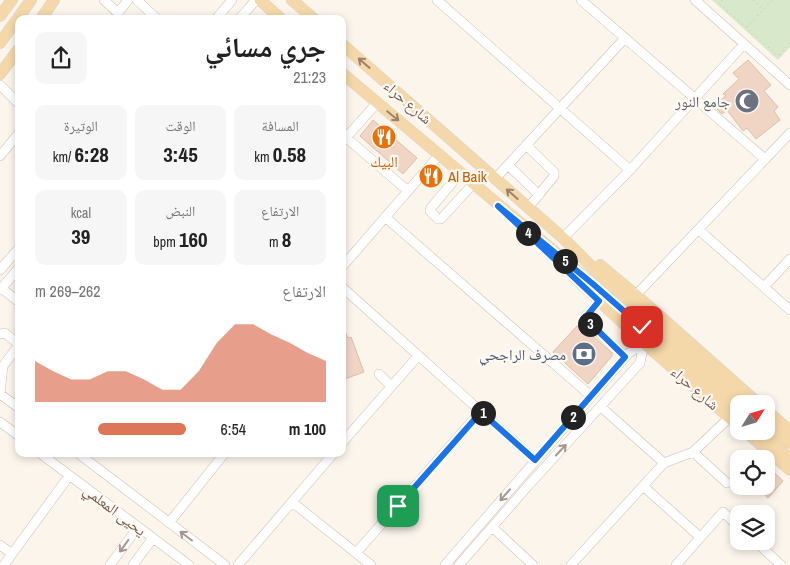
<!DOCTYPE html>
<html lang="ar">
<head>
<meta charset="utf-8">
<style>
  body { margin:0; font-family:"Archivo Narrow","Noto Naskh Arabic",sans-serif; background:#f6f6f6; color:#222; direction:rtl; height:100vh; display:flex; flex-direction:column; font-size:19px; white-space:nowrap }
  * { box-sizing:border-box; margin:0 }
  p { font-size:16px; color:#767676 }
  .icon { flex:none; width:28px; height:28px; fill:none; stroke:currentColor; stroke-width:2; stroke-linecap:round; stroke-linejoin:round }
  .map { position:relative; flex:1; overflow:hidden; direction:ltr }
  .details { position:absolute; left:15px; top:15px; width:331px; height:442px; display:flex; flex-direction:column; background:#fff; border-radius:10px; box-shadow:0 2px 8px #0003; direction:rtl }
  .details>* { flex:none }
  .needle { width:32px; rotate:53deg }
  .fabs { position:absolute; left:730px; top:395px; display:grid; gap:10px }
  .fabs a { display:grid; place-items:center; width:45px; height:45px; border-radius:10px; background:#fff; box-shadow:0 2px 8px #0003; font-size:25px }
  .pin { position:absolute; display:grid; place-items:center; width:42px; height:42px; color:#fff; margin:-21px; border-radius:10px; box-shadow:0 2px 8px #0006 }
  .km { position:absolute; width:25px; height:25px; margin:-12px; border-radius:50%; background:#222; color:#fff; font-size:14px; line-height:25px; text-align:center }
  .round { display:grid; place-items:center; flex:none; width:52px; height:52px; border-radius:10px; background:#f6f6f6 }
  .overview { display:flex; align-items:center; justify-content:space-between; height:85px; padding:0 20px }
  h1 { font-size:28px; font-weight:700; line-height:38px }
  .stats { display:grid; grid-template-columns:repeat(3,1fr); gap:8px; height:85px; padding:5px 20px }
  .stats div { display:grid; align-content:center; border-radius:10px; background:#f6f6f6; text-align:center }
  .stats b { font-size:21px; font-weight:700 }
  .stats small { font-size:14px; font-weight:400 }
  .stats p { font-size:14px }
  .chart { height:140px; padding:10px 20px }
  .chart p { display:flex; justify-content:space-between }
  .chart svg { width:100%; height:90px; margin-top:5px; fill:#dd7659; opacity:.7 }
  ul { padding:0 20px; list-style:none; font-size:16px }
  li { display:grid; grid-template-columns:80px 60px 1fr; align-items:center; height:38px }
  li i { height:12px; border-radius:6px; background:#dd7659 }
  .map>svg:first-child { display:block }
  .green { fill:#d7e9ca }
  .building { fill:#f0d5c5; stroke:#e1bca6 }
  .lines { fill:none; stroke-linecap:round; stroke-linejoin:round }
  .minor-casing { stroke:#cebeb1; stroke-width:10 }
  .major-casing { stroke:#d9d2ce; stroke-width:12 }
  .path { stroke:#d5b9a7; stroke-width:1; stroke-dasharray:1 4; stroke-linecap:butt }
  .minor { stroke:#fff; stroke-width:9 }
  .major { stroke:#f5d8a9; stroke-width:11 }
  .oneway { stroke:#9c826a }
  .oneway2 { stroke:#a6968d }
  .route-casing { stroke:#fff; stroke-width:10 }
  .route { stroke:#1a73e8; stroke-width:6 }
  .labels { text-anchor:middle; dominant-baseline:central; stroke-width:4.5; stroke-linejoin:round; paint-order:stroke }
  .worship-label { font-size:15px; fill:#5b616d; stroke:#fef9f2; text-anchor:end }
  .street-label { font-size:15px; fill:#765d4f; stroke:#fef9f2 }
  .food-label { font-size:15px; fill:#c56008; stroke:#fef9f2 }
  .service-label { font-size:15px; fill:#4e5e75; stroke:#fef9f2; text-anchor:end }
</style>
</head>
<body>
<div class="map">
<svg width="790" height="565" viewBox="0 0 790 565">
  <rect width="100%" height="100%" fill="#fcf5ec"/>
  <path class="green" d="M712,0H790V47L778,60Z"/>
  <path class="building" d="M748,60L771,85L764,91L778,107L774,111L780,120L756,139L747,128L743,131L727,110L722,114L715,107L726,95L723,94L739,79L733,73Z
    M373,120L417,158L403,174L360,136Z
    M342,325L348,338L351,337L364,372L342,380Z
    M577,326L583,327L612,353V356L588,384L553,352Z
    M766,465L783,481L768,498L755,486H766Z"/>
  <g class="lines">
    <defs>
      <path id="minor" d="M104,0L118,13L128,0
        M137,0L157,19
        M437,0L630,170
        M581,0L765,159
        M695,0L790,85
        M216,19L232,0
        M239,19L256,0
        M0,85L19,104
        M342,134L408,191
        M342,142L377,103
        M526,145L554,172V176L528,208
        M0,156L19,133
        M508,165L539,195
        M461,172L431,208L430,211L438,219H441L473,184
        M495,179L625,38
        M385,217L591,396
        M699,230L790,310
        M563,238L630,170L744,44
        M342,267L440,154
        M0,270L19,248
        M342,287L535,460
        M764,287L790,259
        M1,288L19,302
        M0,290L19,268
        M636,295L790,133
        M599,301L586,316V320L625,357
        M0,334L5,333L16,342L18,346L3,366L0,394
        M379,374L391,386
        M0,394L19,408
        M601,407L664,463L693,452L727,483
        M0,422L19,436
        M342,443L418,356
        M693,452L729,418
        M41,454L189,565
        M79,454L225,565
        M643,486L700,537
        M292,502L371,565
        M169,523L224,454
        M492,527L533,565
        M755,541L781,565
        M0,545L12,554
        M356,553L481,411
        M4,565L69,476
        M110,565L138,527
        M133,565L153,538
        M238,565L333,454
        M445,565L629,353L644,343
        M459,565L527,487L640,363L644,343
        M571,565L664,463
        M676,565L723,512L739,527"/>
      <path id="major" d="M260,0L281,19
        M292,0L314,19
        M0,16L12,0
        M41,19L54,0
        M0,43L31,0
        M342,44L563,238L599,274L745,404
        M342,73L593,284L739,413
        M0,74L19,49
        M600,265L636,295L759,404
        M574,277L644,343L739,426
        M766,410L790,431
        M766,422L790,443
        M745,431L790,470
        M759,431L790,459"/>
    </defs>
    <use href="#minor" class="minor-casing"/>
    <use href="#major" class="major-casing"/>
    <path class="path" d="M722,0L719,3L778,56L790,43
      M753,0L763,9
      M747,27L772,0"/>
    <use href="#minor" class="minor"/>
    <use href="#major" class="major"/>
  </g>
  <defs><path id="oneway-shaft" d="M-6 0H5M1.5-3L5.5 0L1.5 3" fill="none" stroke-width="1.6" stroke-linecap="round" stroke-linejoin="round" transform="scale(1.25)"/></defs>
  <g class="oneway">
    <use href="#oneway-shaft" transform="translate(364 63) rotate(-139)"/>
    <use href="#oneway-shaft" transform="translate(393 116) rotate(39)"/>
    <use href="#oneway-shaft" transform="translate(512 194) rotate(-139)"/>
  </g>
  <g class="oneway2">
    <use href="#oneway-shaft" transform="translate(561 450) rotate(-47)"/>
    <use href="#oneway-shaft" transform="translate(505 495) rotate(131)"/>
    <use href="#oneway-shaft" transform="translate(186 536) rotate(-143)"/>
    <use href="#oneway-shaft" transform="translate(124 546) rotate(126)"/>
  </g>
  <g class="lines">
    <defs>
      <path id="route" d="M398,506L481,412L535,460L625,357L585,318L599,301L498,206L593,284L642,327"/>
    </defs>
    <use href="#route" class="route-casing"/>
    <use href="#route" class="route"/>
  </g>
  <defs>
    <symbol id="mosque-disc" viewBox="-11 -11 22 22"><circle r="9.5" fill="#6b7280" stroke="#fef9f2"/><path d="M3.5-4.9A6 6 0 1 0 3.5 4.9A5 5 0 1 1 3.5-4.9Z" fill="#fff"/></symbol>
    <symbol id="restaurant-disc" viewBox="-11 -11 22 22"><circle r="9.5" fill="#e8710a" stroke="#fef9f2"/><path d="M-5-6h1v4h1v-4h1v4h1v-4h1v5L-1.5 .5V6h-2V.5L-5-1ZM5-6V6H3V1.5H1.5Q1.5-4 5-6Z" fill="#fff"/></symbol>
    <symbol id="bank-disc" viewBox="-11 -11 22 22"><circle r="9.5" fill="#5c6f8a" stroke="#fef9f2"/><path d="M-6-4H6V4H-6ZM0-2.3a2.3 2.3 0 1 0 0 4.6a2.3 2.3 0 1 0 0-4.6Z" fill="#fff"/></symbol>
  </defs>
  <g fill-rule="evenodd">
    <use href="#mosque-disc" x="733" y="87" width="28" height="28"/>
    <use href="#restaurant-disc" x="370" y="123" width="28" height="28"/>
    <use href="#restaurant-disc" x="417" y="162" width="28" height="28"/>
    <use href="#bank-disc" x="570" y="340" width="28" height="28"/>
  </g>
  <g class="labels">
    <g class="worship-label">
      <text x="730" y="101">جامع النور</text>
    </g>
    <g class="street-label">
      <text transform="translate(408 102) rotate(41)">شارع حراء</text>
      <text transform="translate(695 388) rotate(41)">شارع حراء</text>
      <text transform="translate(115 510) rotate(37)">يحيى المعلمي</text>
    </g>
    <g class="food-label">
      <text x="384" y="161">البيك</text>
      <text x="448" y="176" text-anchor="start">Al Baik</text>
    </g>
    <g class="service-label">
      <text x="566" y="354">مصرف الراجحي</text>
    </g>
  </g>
</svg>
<div class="fabs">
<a><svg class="needle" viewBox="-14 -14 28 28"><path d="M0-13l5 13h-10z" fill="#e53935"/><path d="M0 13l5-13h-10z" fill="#767676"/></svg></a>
<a><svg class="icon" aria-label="locate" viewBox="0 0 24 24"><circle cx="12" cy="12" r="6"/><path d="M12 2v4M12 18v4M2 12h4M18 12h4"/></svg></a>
<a><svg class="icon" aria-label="layers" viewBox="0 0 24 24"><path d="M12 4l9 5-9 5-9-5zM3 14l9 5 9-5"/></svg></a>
</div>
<div class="pin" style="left:398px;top:506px;background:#1e9e55"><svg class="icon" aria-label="arrive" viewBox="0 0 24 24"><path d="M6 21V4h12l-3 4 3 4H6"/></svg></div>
<div class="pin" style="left:642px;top:327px;background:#d93025"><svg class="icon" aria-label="check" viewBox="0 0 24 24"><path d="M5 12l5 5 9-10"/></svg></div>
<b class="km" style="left:483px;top:413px">1</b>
<b class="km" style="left:573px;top:417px">2</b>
<b class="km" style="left:590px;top:324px">3</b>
<b class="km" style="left:528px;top:233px">4</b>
<b class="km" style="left:565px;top:261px">5</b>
<section class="details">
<div class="overview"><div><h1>جري مسائي</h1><p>21:23</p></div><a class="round"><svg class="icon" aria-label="share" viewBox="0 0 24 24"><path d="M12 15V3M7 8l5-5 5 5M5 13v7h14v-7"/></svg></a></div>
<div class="stats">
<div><p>المسافة</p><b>0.58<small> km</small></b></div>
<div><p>الوقت</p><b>3:45</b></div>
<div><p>الوتيرة</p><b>6:28<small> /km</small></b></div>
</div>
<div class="stats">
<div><p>الارتفاع</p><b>8<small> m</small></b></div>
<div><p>النبض</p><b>160<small> bpm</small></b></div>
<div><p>kcal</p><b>39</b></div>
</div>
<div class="chart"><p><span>الارتفاع</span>262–269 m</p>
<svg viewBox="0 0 160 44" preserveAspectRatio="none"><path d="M0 44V24L10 29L20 33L30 33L40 29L50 29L60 33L70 38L80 38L90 29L100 15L110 6L120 6L130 11L140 15L150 20L160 24V44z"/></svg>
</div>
<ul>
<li><b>100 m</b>6:54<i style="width:58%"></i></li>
</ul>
</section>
</div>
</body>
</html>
